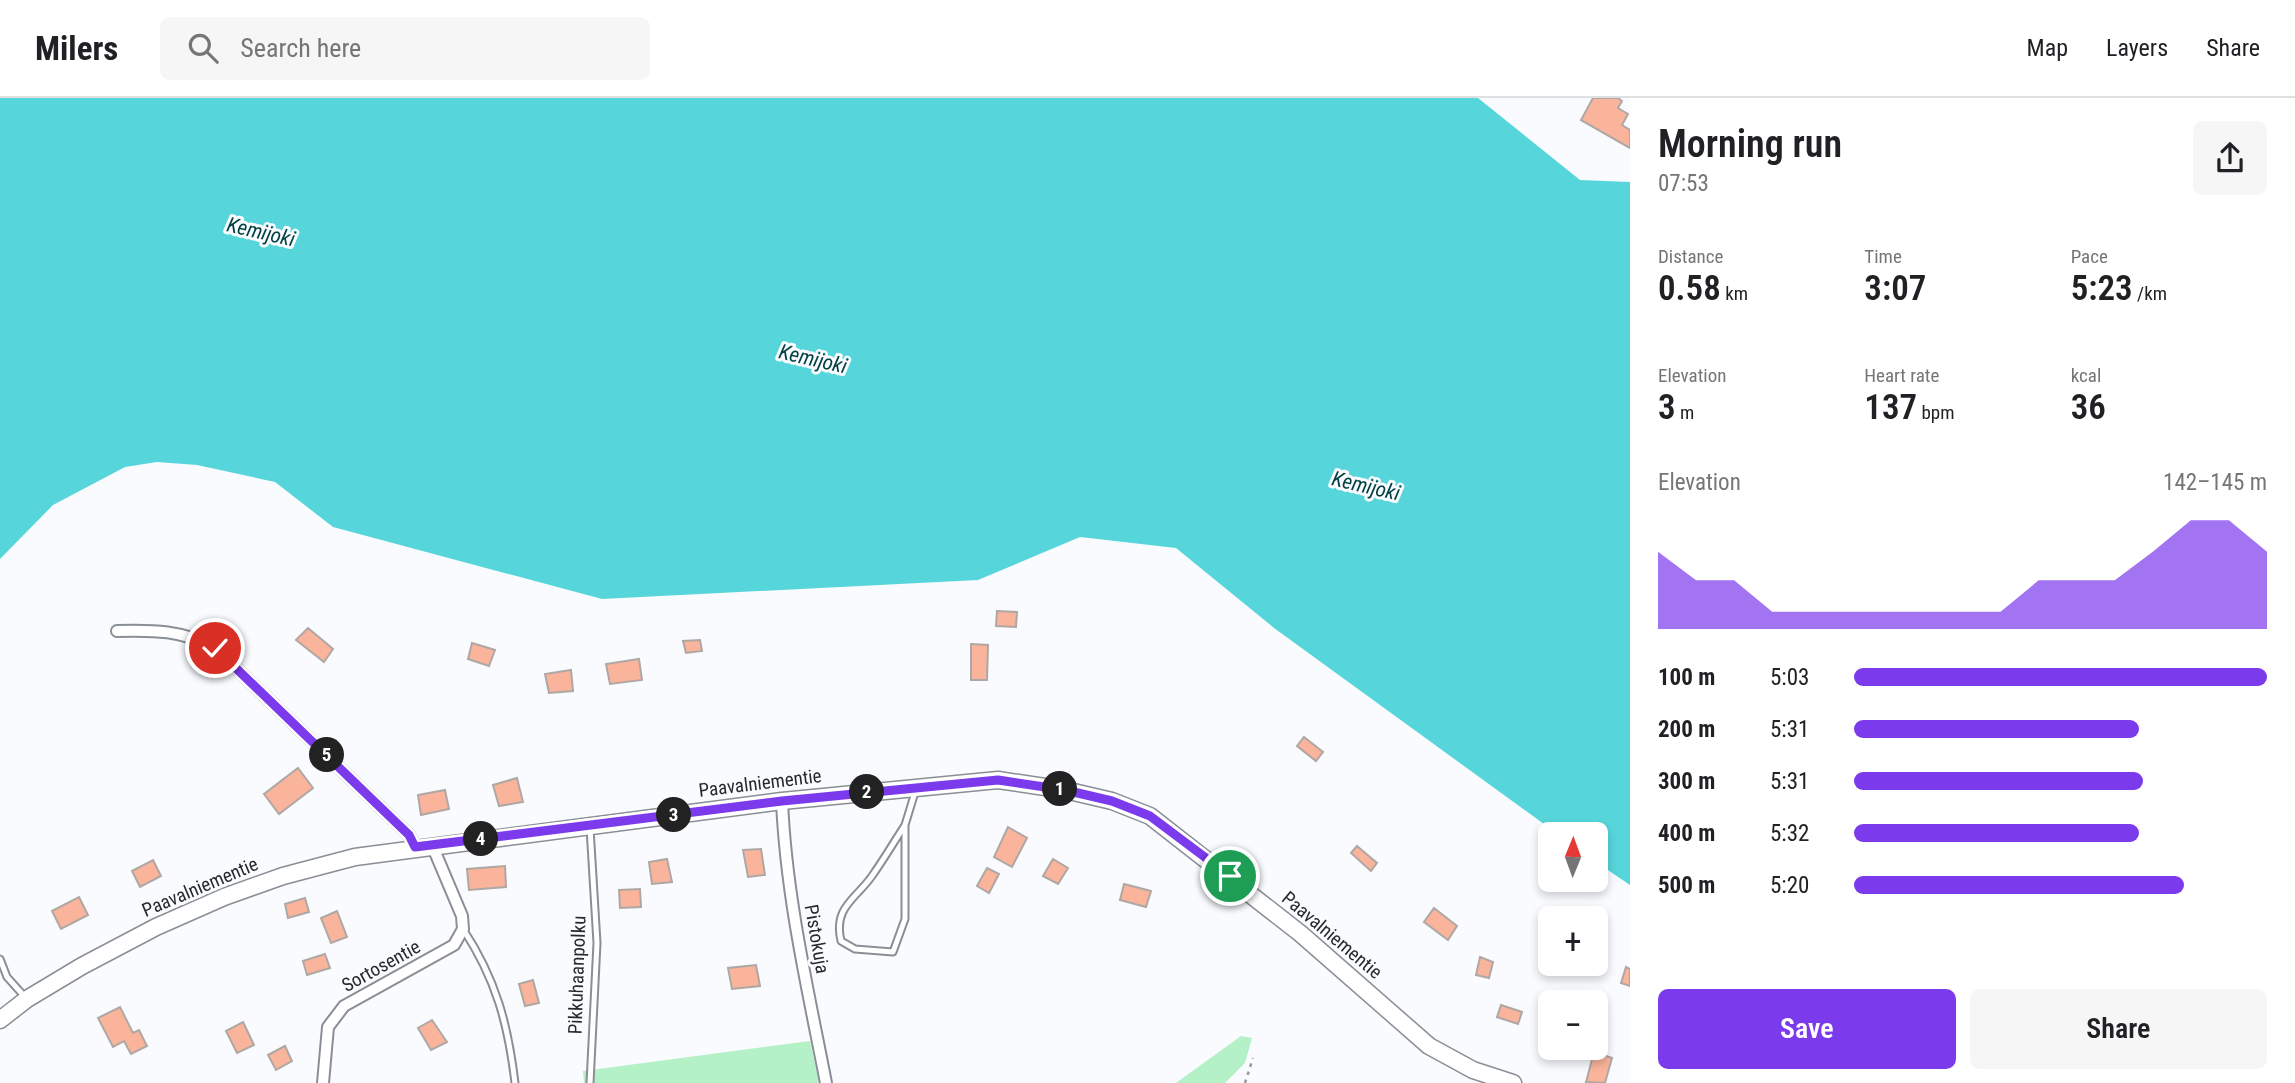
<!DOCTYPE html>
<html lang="en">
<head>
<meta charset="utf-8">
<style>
  body { margin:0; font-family:"Roboto Condensed",sans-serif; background:#f6f6f6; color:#202124; height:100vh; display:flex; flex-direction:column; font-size:26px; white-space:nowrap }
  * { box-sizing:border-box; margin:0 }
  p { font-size:23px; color:#757577 }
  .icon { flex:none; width:38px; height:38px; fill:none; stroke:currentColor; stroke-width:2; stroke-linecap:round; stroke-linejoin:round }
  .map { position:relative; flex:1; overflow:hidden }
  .sheet { display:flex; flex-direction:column; background:#fff; width:665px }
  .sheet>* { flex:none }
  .needle { width:46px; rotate:1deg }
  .fabs { position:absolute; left:1538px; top:724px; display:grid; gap:14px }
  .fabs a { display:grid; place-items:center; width:70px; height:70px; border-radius:10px; background:#fff; box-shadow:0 4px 10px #0003; font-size:35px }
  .pin { position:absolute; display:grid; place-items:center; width:60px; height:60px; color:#fff; margin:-30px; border:4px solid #fff; border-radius:50%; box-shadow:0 2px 7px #0007 }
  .km { position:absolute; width:35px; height:35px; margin:-18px; border-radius:50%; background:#222; color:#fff; font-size:19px; line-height:35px; text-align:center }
  .round { display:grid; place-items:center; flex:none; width:74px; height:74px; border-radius:10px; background:#f6f6f6 }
  .summary { display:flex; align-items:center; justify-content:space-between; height:119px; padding:0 28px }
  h1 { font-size:38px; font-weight:600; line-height:52px }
  .stats { display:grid; grid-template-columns:repeat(3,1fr); gap:10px; height:119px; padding:7px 28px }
  .stats div { display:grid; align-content:center }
  .stats b { font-size:35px; font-weight:600 }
  .stats small { font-size:19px; font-weight:400 }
  .stats p { font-size:19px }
  .chart { height:196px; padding:14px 28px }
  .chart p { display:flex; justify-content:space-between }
  .chart svg { width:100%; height:126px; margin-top:7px; fill:#7c3aed; opacity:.7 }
  .cta { display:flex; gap:14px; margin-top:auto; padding:14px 28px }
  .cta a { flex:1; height:80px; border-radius:10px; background:#7c3aed; color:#fff; font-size:28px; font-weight:600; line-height:80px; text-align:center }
  .cta a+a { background:#f6f6f6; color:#202124 }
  ul { padding:0 28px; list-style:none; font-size:23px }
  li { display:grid; grid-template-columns:112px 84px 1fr; align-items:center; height:52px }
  li i { height:18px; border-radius:9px; background:#7c3aed }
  header { display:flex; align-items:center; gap:42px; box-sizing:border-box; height:98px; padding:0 35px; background:#fff; border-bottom:2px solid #e0e0e0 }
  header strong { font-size:33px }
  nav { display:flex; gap:38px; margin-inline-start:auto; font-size:24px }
  .search { width:490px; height:63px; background:#f6f6f6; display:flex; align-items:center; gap:18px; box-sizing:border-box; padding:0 24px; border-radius:10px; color:#757577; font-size:26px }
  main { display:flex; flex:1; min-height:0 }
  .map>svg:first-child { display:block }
  .green { fill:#b4f1c6 }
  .water { fill:#56d6db }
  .building { fill:#fab49b; stroke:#afa7a4; stroke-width:2 }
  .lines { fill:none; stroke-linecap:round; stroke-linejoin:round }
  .lane-casing { stroke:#8a8e95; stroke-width:9 }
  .street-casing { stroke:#8a8e95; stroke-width:14 }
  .secondary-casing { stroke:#8a8e95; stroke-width:19 }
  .path { stroke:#96989a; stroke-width:2.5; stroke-dasharray:3.5 5; stroke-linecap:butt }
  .lane { stroke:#fff; stroke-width:5 }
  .street { stroke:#fff; stroke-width:10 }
  .secondary { stroke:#fff; stroke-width:16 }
  .route-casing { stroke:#fff; stroke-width:14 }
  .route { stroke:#7c3aed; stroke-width:9 }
  .labels { text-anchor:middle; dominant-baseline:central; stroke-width:6; stroke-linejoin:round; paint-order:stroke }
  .street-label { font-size:19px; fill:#27292b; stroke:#f9fbfe }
  .water-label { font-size:21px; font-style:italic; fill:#003f41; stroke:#f9fbfe }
</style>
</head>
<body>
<header>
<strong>Milers</strong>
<div class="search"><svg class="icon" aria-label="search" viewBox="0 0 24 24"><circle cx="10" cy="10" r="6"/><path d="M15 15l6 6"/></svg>Search here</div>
<nav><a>Map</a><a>Layers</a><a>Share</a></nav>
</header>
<main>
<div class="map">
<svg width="1630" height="985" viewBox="0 0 1630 985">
  <rect width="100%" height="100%" fill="#f9fbfe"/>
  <path class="green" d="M1241,938L1252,940L1245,965L1225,985H1176Z
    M810,943L819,985H584L583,973Z"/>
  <path class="water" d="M0,0H1478L1580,82L1630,84V787L1596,764V737H1559L1274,530L1176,450L1080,439L978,482L602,501L333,429L275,384L197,367L157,364L125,369L53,407L0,461Z"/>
  <path class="building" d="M1593,0H1618L1622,3L1618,10L1628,16L1622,27L1630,32V50L1581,22Z
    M997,513L1017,514L1016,529L996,528Z
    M308,530L333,551L324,564L296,542Z
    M700,542L702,553L686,555L683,543Z
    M472,545L495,552L489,568L468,561Z
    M971,546L988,547L987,582H971Z
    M639,561L642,582L610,586L606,566Z
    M571,572L573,593L549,595L545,576Z
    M1304,639L1323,654L1316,663L1297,648Z
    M298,670L313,690L279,716L264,696Z
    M517,680L523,704L499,708L493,687Z
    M445,692L449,711L421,717L418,697Z
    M1008,729L1027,740L1012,769L994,759Z
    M1357,748L1377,765L1371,773L1351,755Z
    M761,751L765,777L748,779L743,752Z
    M667,761L672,784L652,786L649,764Z
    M1053,761L1068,770L1058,786L1043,778Z
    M153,762L161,778L140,789L132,773Z
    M505,768L506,789L469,792L467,771Z
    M987,770L999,776L989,795L977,788Z
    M1124,786L1151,793L1146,809L1120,802Z
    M640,791L641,809L620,810L619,792Z
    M79,799L88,817L61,831L52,813Z
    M305,800L309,814L288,820L285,806Z
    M1434,810L1457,828L1448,842L1424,824Z
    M337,813L347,839L331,845L321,820Z
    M325,856L330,870L307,877L303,863Z
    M1480,859L1493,864L1489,880L1476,877Z
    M756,867L760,888L732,891L728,870Z
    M1626,869L1630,871V888L1621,885Z
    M533,882L539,905L525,908L519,886Z
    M1501,907L1522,914L1518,926L1497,919Z
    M120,909L133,935L139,932L147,948L131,956L124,943L113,949L98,920Z
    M432,922L447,944L431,952L418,930Z
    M243,924L254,947L237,955L226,933Z
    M285,948L292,963L276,972L268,957Z
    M1594,954L1612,960L1605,985L1586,984Z"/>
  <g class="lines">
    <defs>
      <path id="lane" d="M905,727C894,744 884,761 872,778C856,801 833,809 841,843L855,851L893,854L905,821V727L916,691
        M590,730L597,845L590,985
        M463,831C496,881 508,926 515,985
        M0,861L7,879L25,899"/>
      <path id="street" d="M117,533C153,532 183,532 215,550L409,737L415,749
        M782,703C786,798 808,892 826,985
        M323,985L328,929L344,908L454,847L463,831L462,818L432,747"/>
      <path id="secondary" d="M0,922L27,901L82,868L156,829L224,799L283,778L355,759L782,703L998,682L1065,692L1112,703L1150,718L1301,836L1429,948L1473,972L1513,985"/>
    </defs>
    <use href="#lane" class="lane-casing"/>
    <use href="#street" class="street-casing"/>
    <use href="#secondary" class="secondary-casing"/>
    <path class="path" d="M1245,985L1253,960"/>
    <use href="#lane" class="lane"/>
    <use href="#street" class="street"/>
    <use href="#secondary" class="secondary"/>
  </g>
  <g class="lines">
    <defs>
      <path id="route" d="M215,550L409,737L415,749L782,703L998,682L1065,692L1112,703L1150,718L1230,778"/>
    </defs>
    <use href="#route" class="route-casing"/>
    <use href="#route" class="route"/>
  </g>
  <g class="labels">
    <g class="street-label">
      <text transform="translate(760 685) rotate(-7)">Paavalniementie</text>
      <text transform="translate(200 789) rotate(-23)">Paavalniementie</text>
      <text transform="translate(1332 837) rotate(40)">Paavalniementie</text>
      <text transform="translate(817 841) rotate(80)">Pistokuja</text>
      <text transform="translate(381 868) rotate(-29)">Sortosentie</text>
      <text transform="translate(577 877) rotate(-88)">Pikkuhaanpolku</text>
    </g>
    <g class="water-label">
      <text transform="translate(261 134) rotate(13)">Kemijoki</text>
      <text transform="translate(813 261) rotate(13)">Kemijoki</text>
      <text transform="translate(1366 388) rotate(13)">Kemijoki</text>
    </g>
  </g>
</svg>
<div class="fabs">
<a><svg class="needle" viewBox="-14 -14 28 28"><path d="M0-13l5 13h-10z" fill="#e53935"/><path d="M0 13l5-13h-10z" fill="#757577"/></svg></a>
<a>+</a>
<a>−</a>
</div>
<div class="pin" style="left:1230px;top:778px;background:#1e9e55"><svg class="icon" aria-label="arrive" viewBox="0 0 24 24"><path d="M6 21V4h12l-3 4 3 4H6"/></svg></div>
<div class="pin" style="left:215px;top:550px;background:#d93025"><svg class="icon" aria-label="check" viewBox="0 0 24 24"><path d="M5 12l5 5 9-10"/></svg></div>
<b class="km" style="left:1060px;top:691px">1</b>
<b class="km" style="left:867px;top:694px">2</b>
<b class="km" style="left:674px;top:717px">3</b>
<b class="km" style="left:481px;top:741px">4</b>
<b class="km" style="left:327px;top:657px">5</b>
</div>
<section class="sheet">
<div class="summary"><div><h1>Morning run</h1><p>07:53</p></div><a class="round"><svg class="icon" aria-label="share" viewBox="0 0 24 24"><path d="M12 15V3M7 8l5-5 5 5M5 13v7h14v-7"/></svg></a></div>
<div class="stats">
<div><p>Distance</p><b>0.58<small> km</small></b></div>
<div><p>Time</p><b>3:07</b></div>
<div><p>Pace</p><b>5:23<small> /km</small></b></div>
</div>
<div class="stats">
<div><p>Elevation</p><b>3<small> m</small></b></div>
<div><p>Heart rate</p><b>137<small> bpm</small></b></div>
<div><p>kcal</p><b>36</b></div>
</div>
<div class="chart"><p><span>Elevation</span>142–145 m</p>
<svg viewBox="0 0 160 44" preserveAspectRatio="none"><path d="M0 44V17L10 27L20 27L30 38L40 38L50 38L60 38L70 38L80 38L90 38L100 27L110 27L120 27L130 17L140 6L150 6L160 17V44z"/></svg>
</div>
<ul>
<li><b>100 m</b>5:03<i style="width:100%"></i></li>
<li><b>200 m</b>5:31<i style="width:69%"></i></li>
<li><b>300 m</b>5:31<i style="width:70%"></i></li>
<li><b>400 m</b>5:32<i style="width:69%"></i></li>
<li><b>500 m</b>5:20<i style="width:80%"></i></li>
</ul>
<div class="cta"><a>Save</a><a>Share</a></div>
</section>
</main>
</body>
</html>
